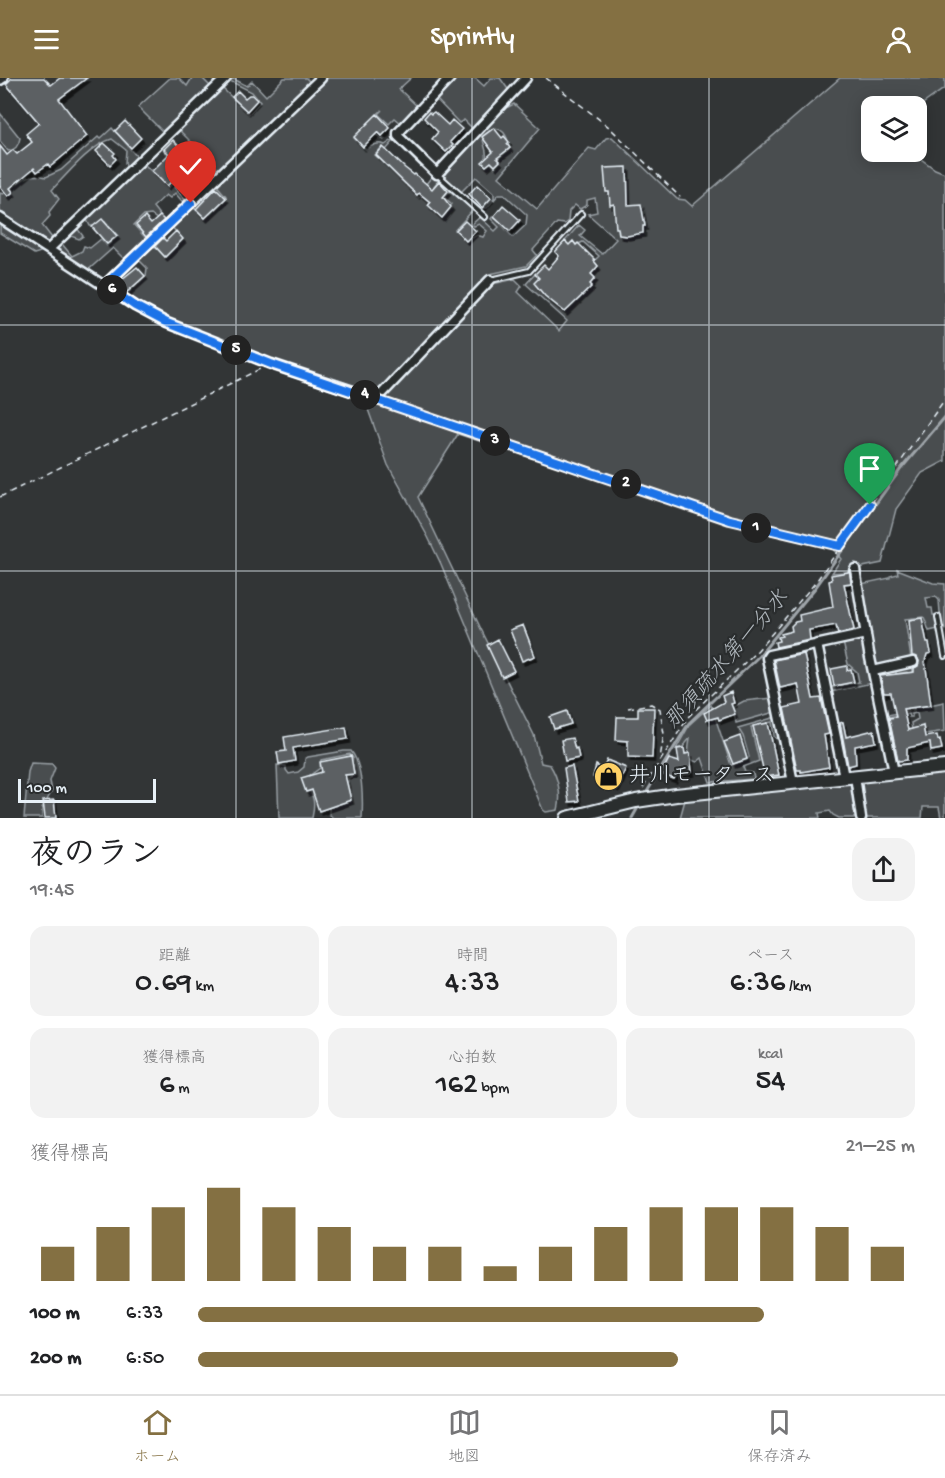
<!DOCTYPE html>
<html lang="ja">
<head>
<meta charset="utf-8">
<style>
  body { margin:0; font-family:"Gochi Hand","Klee One",sans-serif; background:#f2f2f2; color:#202124; height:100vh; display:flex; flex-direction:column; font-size:22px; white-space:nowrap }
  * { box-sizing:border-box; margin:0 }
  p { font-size:20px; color:#757577 }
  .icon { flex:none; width:33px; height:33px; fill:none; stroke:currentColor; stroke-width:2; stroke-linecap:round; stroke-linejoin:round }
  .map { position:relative; height:740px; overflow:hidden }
  .side { display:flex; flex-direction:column; background:#fff; flex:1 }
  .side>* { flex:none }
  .buttons { position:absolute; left:861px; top:18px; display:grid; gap:12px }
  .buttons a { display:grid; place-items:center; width:66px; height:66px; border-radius:12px; background:#fff; box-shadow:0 3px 15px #0003; font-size:30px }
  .scale { position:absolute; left:18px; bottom:15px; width:138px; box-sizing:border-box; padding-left:6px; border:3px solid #e8f1f8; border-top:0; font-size:16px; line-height:21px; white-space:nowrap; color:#e8f1f8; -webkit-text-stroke:4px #2a2d2e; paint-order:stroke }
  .pin { position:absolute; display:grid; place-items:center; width:51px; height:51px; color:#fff; margin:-62px -26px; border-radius:50% 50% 50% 0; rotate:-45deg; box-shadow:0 0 6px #0007 }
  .pin .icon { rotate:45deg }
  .km { position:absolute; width:30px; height:30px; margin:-15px; border-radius:50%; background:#222; color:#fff; font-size:16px; line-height:30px; text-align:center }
  .round { display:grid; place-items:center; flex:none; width:63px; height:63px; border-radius:18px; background:#f2f2f2 }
  .headline { display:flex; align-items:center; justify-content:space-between; height:102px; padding:0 30px }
  h1 { font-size:33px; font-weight:600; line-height:45px }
  .figures { display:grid; grid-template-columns:repeat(3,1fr); gap:9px; height:102px; padding:6px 30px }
  .figures div { display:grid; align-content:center; border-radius:15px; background:#f2f2f2; text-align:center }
  .figures b { font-size:30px; font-weight:600 }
  .figures small { font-size:16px; font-weight:400 }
  .figures p { font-size:16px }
  .chart { height:168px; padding:12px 30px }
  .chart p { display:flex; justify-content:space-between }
  .chart svg { width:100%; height:108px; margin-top:6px; stroke:#847042; stroke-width:6 }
  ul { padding:0 30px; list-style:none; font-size:20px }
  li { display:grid; grid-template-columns:96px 72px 1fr; align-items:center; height:45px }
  li i { height:15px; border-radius:8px; background:#847042 }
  header { display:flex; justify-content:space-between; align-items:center; height:78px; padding:0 30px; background:#847042; color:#fff; font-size:27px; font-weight:600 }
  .tab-bar { display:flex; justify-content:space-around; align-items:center; height:84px; border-top:2px solid #e0e0e0; background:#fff; font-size:16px; color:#757577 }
  .tab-bar a { display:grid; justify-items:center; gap:3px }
  .tab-bar .selected { color:#847042 }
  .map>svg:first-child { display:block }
  .green { fill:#494d4f; stroke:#989fa4; stroke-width:1.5; fill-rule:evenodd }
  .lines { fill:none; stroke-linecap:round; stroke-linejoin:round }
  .stream { stroke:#9fa5aa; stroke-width:3 }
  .building { fill:#5c6063; stroke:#e8f1f8; stroke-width:1.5; filter:url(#shadow) }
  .lane-casing { stroke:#e8f1f8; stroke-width:8 }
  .street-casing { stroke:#e8f1f8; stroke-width:13 }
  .secondary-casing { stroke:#e8f1f8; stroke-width:16 }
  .path { stroke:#e8f1f8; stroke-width:1.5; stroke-dasharray:6 4.5; stroke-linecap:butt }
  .lane { stroke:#2a2d2e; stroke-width:4 }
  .street { stroke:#2a2d2e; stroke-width:8 }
  .secondary { stroke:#2a2d2e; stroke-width:12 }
  .route-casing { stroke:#fff; stroke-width:12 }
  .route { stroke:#1a73e8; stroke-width:8 }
  .grid { fill:none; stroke:#e8f1f8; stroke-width:1.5; stroke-opacity:0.55 }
  .labels { text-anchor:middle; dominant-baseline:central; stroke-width:4.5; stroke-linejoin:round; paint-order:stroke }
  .poi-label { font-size:21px; fill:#e8f1f8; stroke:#2a2d2e; text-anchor:start }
  .water-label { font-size:22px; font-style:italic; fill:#b1b8be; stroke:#2a2d2e }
</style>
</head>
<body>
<header><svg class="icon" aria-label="menu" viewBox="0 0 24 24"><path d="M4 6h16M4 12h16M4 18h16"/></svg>Sprintly<svg class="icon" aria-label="person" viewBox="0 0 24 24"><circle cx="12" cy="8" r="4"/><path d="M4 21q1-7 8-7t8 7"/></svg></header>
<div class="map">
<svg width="945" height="740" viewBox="0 0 945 740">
  <defs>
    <filter id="shadow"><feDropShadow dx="2.5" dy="4" stdDeviation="0" flood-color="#0009"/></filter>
  </defs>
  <rect width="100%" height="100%" fill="#323536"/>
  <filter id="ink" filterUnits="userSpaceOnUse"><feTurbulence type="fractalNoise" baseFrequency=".0167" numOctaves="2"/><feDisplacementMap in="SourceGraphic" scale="12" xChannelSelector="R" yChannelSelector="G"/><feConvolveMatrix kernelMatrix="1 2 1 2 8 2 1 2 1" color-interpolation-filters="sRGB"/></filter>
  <g filter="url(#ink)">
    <path class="green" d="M170,0H179L187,8L192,0H202L211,9L164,55L138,29Z
      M232,0L247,8L252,3L266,18L284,0H306L311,5L323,0H411L399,11L418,29L402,46L395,40L389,46L378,36L382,32L368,45L385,61L384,62L370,53L371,61L361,52L354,60L366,72C371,67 379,64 385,67L391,63L393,64L386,72L382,69L375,77L419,120L428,112L426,106L433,97L438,103L434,108L442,116L434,120L428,127L441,139L452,126L444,119L450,113L473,132L455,152L468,163L477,157L483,159L487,153L479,146L474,148L472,146L480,139L495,153L499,149L491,141L493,138L513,159L526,147L527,137L504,116H499L487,130H484L494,120V115L476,99L461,114L445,100L446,91L524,8L507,28L508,29L514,26L540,50L499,99L537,131L589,70L596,72L606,60L612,59L677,121L685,122L692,128L840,0H945V10L917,30L916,28H872V74H911L935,91L945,95V383L922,395L896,431L882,485L858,490L855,504H852L850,495L848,494L832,495L841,481L833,471L748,450L458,356L418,419L481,551L534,657L541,685L550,687C558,699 562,717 558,732L546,734L543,732L441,486L428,459L388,387L365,323L165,249L125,218L146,198L147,190L138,181L153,167L165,180L183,162L171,148L192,128L205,141L226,121V118L213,103L208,105L206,102L216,93V89L181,54V51L222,10L249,36L260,24L252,14L230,3ZM493,50C505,50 509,62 509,72L499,80L500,84L495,90L486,81C488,71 482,66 483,58ZM595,120L597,134L588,136L616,161L602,176L580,158L585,152L579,147L565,163L569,167L573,164L576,167L583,164L599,178L594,183L598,188L591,196L595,200L590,206L591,208L579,221L535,196L526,206L567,243L559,253L518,214L522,208L515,201L492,206L389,314L385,308L490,196L526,188L537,177L533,172L557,145L564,146L568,143L569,133L575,127L580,131L587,127V122Z
      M453,0H475L484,8L491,0H500L510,14L474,52L464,42L459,45L436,21Z
      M0,35L20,60C19,67 16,72 8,73L0,63Z
      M112,50L138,80L128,90L125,85L126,72L112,61C92,66 67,96 52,112L59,121L49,134L50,138L42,147L52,160C51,170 42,174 34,176L0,155V115L3,116C19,106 26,93 46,99L61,92L98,59L100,61Z
      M162,70L187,96L174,109L187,124L182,123L175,115L170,120L166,117L153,129L160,138L157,141L151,137L143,138L134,147L147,162L126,183L113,170L87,193L56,172V169L77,150L83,158L79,161L71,158L62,166L72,178L82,173L84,168L90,170L101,161L107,168L118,158L106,144L98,148H90L86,140L144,86L168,110L184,96Z
      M897,491L933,505L945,506V551L941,547L939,522L936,519L926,520L928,530H932L933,537H935L938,551L929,553L924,539L905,541L911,581L877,588L874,587L861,506L890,500V498L898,496Z
      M860,561L863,563L872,605L830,614L829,608L833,609L859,604L857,594L848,586L843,564Z
      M912,588L920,629L944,624L945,653L925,656L923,648L917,658L892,663L913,657L911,645L918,641L917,635L912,636V639H909L908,636L887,639V637L914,632L909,596L907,594L896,596V592Z
      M772,620L775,634L736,645L733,629L744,623Z
      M711,627L731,687L747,682L749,679L743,658L738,650L776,639L782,662H779L774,659L772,644L751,649L759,683L743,689L745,694L753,695L754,701L710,704L702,680L697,684C685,681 689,669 690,660L683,669L676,671L690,646Z
      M344,673H351C363,687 363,722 362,740H333L329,736V730C340,724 349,713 348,700L355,697L353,680L350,676L321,682L320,690L305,701V707C315,718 315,726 312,740H279L277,687L286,688V692L289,696L298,694L304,689L305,681L308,679Z
      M31,685L52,686L55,690L50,703L52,713L42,731V740H24L28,694Z
      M945,695V740H941L939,729H923L922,740H839L833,737L830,733L819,735L820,740H680L685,722Z"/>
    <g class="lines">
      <path class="stream" d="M645,717L689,645L759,578L815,510L900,392L945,339
        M632,740L640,726"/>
    </g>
    <path class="building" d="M12,0H44L51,7L60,0H87L59,21L87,58L50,89L48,86L37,94L34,90L10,110L13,114L8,118L0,108V68L7,77L13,72L17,76L32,64L26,56L39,45L6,6Z
      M238,13L245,20L249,17H252L257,22L247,33L232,19Z
      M429,34L431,36L434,34L448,47L452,42L462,51L450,64L453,67L446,74L432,61L438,54L424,40Z
      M377,36L390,50L382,58L378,54L363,69L354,59Z
      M125,43L141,60L131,70L115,53Z
      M494,50L502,60L504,58L509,64L507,66L510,70L497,80L500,83L495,88L491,84L486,88L482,84L493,74L482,59Z
      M173,62L197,87L204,80L215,91L191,115L176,99L167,108L152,93L169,76L164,71Z
      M104,65L115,75L113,77L116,81L110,87L96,73Z
      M383,69L405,90L414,97L415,96L432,111L439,103L448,113L443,119L451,129L442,140L428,127L430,124L419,115L417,117L376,77Z
      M627,89L628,127L641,126L645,148H643V155L627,158L619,157L618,150H616L614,126L610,127L609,114H606L604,90Z
      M477,107L491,120L482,130L469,116Z
      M216,110L226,120L205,140L196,131Z
      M503,127L520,142L510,153L494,138Z
      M160,138L164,142L146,159L136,147L145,139L151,146Z
      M102,141L117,158L107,166L92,149Z
      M465,143L476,153L466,163L456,152Z
      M176,153L183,161L165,179L155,168L163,160L166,163Z
      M565,163L569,167L573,163L576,167L578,165L595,182L594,183L598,188L591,196L595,200L590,206L592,208L565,234L545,218L534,205L539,200L535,196L544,187L548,191L559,178L555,174Z
      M137,189L145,198L126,215L116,206Z
      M849,490L851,505L844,506L854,552L838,556L836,547L809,552L810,562L776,569L775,564L779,563L778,559L782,558L781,556L792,553L791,548L795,544L800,543L799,537L833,529L829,503L832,502L831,497L848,494Z
      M922,540L927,565H929L931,575L927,576L925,583L931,627L903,631L908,652L923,648L925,659L937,657L938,662L940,661L942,671L931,673L930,665L907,670V682L898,683L889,640L896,639L891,615H884L880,598L914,594V590L918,588L919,583L917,579L912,578L909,542Z
      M523,547L535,578L522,583L510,552Z
      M498,561L514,593L502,599L487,567Z
      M804,576L813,621L821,620L829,656L824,657L829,689L801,694V692H797L784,630L802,626L798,606L780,610L774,582Z
      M847,588V592L851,591L854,604L834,608L831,591Z
      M731,614L734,625L731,626L735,636L719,642L718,639L707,642L704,635L724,624L722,618Z
      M638,630H654L652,680L628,679V663L616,662L617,639H638Z
      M567,633L571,646L554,651L550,639Z
      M843,644L846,659L874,652L876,664L855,668L856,686L848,688L840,645Z
      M768,645L779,697L765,699L753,648Z
      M346,649L348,661L293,670L295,683L279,686L277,674L286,673L284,659Z
      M740,658L747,681L733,686L724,664Z
      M572,660L575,671L577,670L579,680L565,683L561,662Z
      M684,670L685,676L690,675L692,694L676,696L674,701L661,696L669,681L679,684L677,671Z
      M351,678L354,696L345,697L351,722L319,733L312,712L306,714L301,700L322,694L320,684Z
      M607,682L626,690L617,710L593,699L596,687L603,691Z
      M572,688L579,723L569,724L564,690Z
      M54,722L56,740H45L43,723Z"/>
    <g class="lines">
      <defs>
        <path id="lane" d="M437,96L485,139
          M491,202L529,193L581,136
          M938,539L945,578"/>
        <path id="street" d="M450,0L398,55V58L437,96L526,0
          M0,2L3,0
          M0,140L135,228L167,245L271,286L377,321L490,202
          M49,171L226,0
          M105,207L321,0
          M855,491L869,575L894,694
          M817,566L844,699
          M873,593L913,584
          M855,698L861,740
          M793,704L767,580L769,577L866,556"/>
        <path id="secondary" d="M567,740L636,723L676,717L945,689"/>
      </defs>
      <use href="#lane" class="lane-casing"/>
      <use href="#street" class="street-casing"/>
      <use href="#secondary" class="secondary-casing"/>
      <path class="path" d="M546,0L609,49L680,119
        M386,324L730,442L839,468
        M0,419L260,291
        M628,630L651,626L660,631L664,656L660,680
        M643,710L689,638L758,572L815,505L945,321"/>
      <use href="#lane" class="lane"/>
      <use href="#street" class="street"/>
      <use href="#secondary" class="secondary"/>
    </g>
  </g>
  <g class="lines" filter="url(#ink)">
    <defs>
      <path id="route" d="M191,125L105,207L135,228L167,245L271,286L730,442L840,468L870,427"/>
    </defs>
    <use href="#route" class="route-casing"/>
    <use href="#route" class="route"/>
  </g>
  <path class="grid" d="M236,0V740M472,0V740M709,0V740M0,247H945M0,493H945"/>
  <defs>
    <symbol id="shop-disc" viewBox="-11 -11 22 22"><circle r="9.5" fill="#ffd166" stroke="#2a2d2e"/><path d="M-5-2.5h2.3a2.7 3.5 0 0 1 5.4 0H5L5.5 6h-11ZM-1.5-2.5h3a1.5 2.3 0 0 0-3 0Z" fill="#111"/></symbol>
  </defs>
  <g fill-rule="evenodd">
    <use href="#shop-disc" x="592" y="682" width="33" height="33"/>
  </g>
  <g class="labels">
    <g class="poi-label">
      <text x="629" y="699">井川モータース</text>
    </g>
    <g class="water-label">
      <text transform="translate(728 583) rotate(-49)">那須疏水第一分水</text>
    </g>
  </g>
</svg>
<div class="buttons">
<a><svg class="icon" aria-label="layers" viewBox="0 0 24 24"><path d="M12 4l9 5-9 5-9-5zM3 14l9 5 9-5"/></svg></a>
</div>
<div class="scale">100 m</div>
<div class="pin" style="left:870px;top:427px;background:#1e9e55"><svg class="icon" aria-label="arrive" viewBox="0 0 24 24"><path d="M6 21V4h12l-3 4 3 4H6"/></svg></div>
<div class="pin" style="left:191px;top:125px;background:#d93025"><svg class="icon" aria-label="check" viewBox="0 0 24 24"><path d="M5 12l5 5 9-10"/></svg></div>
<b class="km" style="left:756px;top:450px">1</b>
<b class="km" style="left:626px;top:406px">2</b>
<b class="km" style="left:495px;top:363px">3</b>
<b class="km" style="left:365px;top:317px">4</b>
<b class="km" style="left:236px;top:272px">5</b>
<b class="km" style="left:112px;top:212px">6</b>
</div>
<section class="side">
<div class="headline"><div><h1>夜のラン</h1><p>19:45</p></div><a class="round"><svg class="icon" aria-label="share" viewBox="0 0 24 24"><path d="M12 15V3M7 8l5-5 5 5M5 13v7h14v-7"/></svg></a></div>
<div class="figures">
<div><p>距離</p><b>0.69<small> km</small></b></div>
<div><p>時間</p><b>4:33</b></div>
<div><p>ペース</p><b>6:36<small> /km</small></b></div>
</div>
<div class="figures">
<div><p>獲得標高</p><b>6<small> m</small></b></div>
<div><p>心拍数</p><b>162<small> bpm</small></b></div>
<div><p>kcal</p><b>54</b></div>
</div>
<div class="chart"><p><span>獲得標高</span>21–25 m</p>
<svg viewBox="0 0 160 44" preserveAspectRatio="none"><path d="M5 44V30M15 44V22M25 44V14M35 44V6M45 44V14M55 44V22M65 44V30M75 44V30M85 44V38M95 44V30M105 44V22M115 44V14M125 44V14M135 44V14M145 44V22M155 44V30"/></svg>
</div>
<ul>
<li><b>100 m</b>6:33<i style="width:79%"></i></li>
<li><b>200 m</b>6:50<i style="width:67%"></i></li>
</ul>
</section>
<nav class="tab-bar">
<a class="selected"><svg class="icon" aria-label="home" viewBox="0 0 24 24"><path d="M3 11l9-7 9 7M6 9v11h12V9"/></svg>ホーム</a>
<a><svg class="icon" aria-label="map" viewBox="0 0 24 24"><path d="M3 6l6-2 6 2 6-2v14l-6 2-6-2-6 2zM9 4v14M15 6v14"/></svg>地図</a>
<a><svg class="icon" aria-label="saved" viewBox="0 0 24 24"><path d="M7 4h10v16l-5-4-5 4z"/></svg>保存済み</a>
</nav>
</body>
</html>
